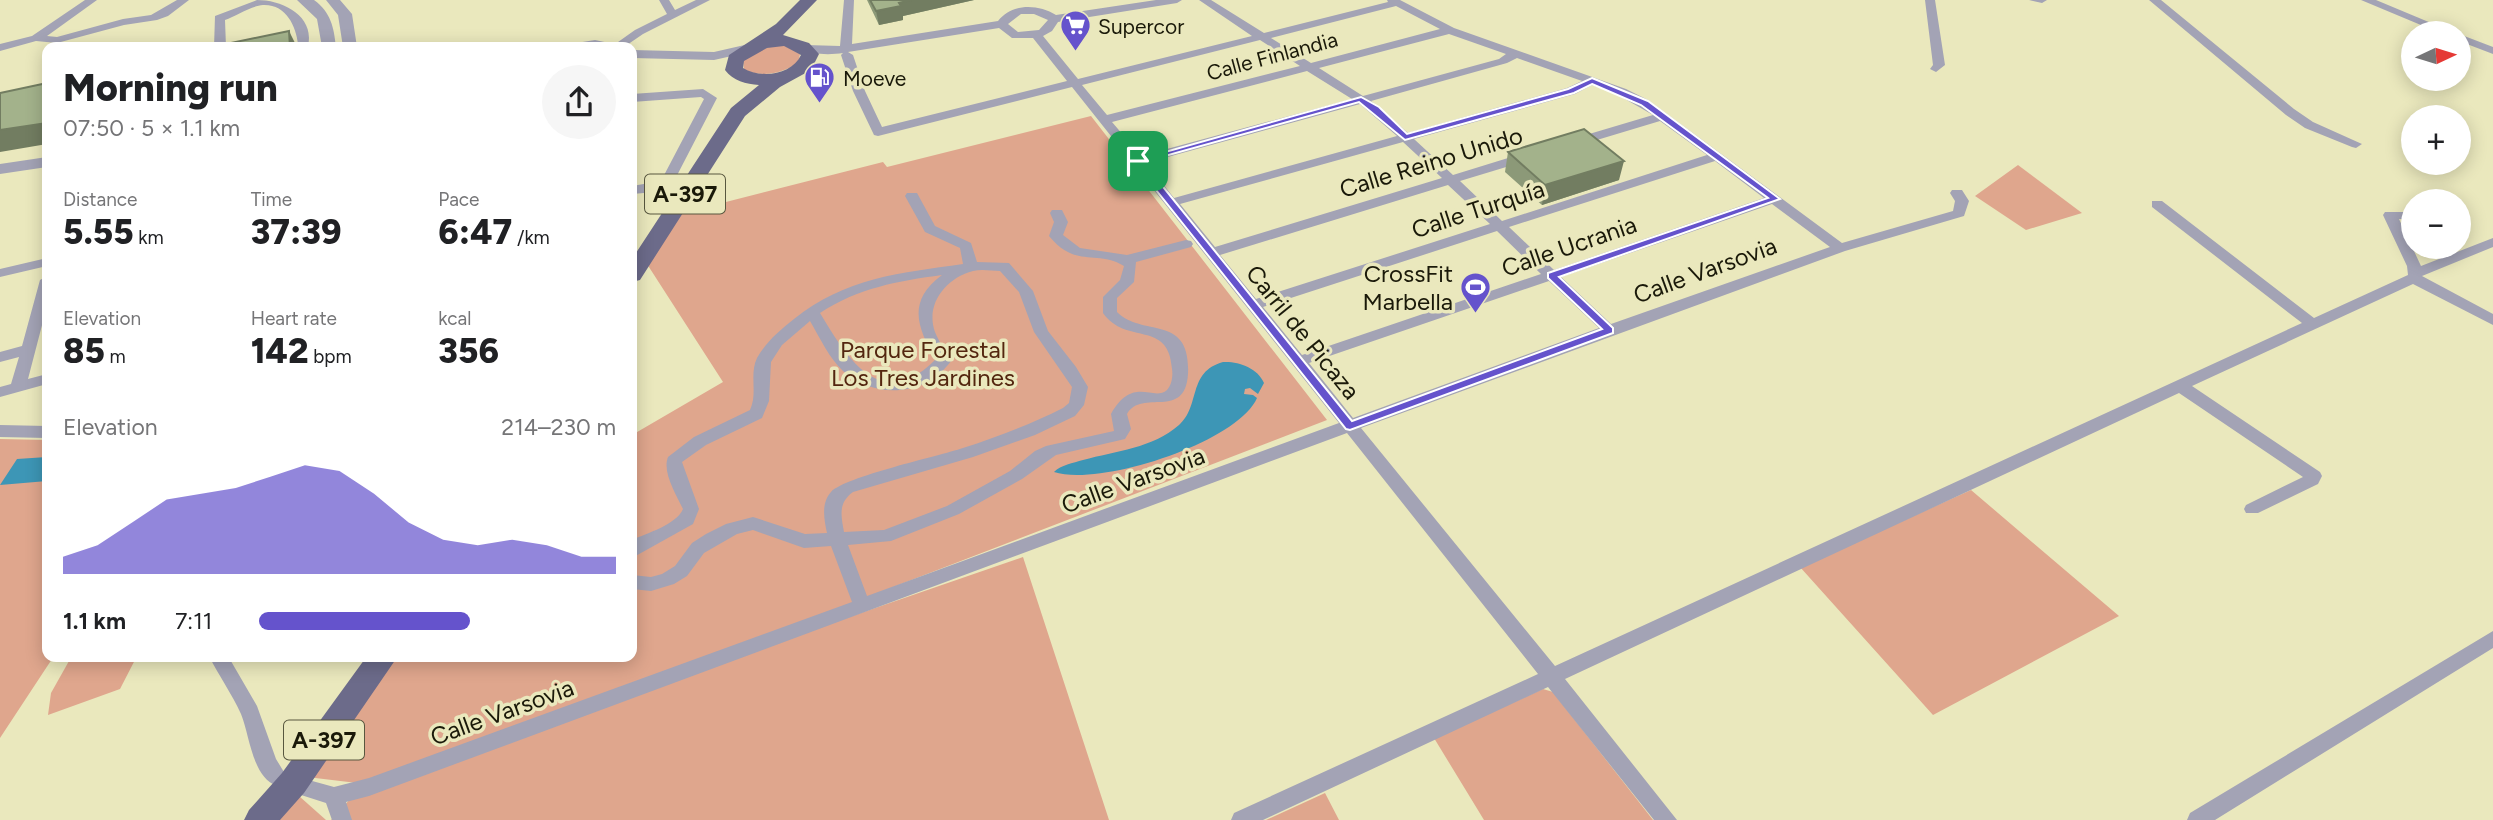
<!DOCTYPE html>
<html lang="en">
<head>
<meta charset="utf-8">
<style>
  body { margin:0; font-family:Figtree,sans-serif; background:#f6f6f6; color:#202124; height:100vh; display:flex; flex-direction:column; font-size:26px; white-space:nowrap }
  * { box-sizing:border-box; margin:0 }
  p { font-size:23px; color:#757577 }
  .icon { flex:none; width:38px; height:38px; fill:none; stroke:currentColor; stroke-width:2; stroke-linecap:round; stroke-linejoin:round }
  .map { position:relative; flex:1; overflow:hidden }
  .panel { position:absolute; left:42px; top:42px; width:595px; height:620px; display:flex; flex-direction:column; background:#fff; border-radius:14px; box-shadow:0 4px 18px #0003 }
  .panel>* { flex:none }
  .needle { width:46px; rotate:86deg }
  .tools { position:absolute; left:2401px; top:21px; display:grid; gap:14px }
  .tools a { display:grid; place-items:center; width:70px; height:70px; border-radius:50%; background:#fff; box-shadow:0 4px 18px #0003; font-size:35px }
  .pin { position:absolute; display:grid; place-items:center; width:60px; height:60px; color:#fff; margin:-30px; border-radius:14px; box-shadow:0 4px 10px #0006 }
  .round { display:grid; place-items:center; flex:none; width:74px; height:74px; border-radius:37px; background:#f6f6f6 }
  .headline { display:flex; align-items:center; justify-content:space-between; height:119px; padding:0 21px }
  h1 { font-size:38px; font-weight:800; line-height:52px }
  .stats { display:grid; grid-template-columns:repeat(3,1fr); gap:10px; height:119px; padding:7px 21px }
  .stats div { display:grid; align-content:center }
  .stats b { font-size:35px; font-weight:800 }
  .stats small { font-size:19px; font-weight:400 }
  .stats p { font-size:19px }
  .chart { height:196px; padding:14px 21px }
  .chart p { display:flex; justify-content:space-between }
  .chart svg { width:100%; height:126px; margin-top:7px; fill:#6553cc; opacity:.7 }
  ul { padding:0 21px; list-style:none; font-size:23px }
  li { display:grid; grid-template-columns:112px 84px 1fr; align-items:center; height:52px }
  li i { height:18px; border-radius:9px; background:#6553cc }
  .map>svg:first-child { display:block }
  .green { fill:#dfa68d }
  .water { fill:#3d96b6 }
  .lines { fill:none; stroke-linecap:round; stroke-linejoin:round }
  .minor { fill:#a3a3b5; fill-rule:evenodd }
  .tertiary { fill:#a3a3b5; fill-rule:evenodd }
  .primary { fill:#6c6b8a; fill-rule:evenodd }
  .wall { fill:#8c9978 }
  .shaded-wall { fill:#727d61 }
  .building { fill:#a3b28b; stroke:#727d61; stroke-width:2 }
  .route { fill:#6553cc; stroke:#fff; stroke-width:2; fill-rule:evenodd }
  .labels { text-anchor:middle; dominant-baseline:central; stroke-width:7; stroke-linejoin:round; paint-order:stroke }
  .far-poi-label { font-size:21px; fill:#1a1909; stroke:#eae8bd; text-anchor:start }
  .far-street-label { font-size:21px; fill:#1a1909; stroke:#eae8bd }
  .shield { fill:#eae8bd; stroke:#58573f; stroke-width:2 }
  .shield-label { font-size:23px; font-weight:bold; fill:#1a1909 }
  .street-label { font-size:24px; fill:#1a1909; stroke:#eae8bd }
  .poi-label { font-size:24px; fill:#1a1909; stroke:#eae8bd; text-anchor:end }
  .park-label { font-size:24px; fill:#53260f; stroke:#eae8bd }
</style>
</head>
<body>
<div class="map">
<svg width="2493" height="820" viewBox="0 0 2493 820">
  <rect width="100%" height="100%" fill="#eae8bd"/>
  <path class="green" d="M772,46H785L800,54L798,64C779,73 765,78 744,70L743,60L749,54Z
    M1091,116L1327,420L618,693L357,783L307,777L393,656H632V435L723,382L647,264L679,214L883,162L887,167Z
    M2018,165L2082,213L2026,230L1975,196Z
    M0,439L47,440V656H54L0,738Z
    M1971,490L2119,616L1933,715L1800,567Z
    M1023,557L1109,820H331L352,797L852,616Z
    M107,656H137L120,689L48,715L51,693L69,661Z
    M1543,689L1553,692L1653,820H1484L1434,738Z
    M1325,793L1339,820H1266Z
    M299,796L326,820H276Z"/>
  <path class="water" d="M1223,362C1238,361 1258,368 1264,383L1258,394L1250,388L1245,389L1244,394L1253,395L1257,398C1237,443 1099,487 1054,472C1061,465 1073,463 1083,460C1116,451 1153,448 1179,425C1201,406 1187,372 1223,362Z
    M47,457V481L0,485L17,459Z"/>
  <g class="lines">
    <path class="minor" d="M85,0H97L47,36L57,37L123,19L151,15L177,0H189L168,16L157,20L124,25L57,43L36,41L0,51V44L32,36Z
      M257,0C283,0 315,16 308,46L298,44C296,26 286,4 263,5C251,6 236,16 225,20L226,47H214L215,16Z
      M659,0H669L675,10L696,0H710L643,34L624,47H611L635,30L667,14Z
      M844,0H854L852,44L998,21C1012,3 1038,4 1056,15L1156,0H1182L1177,3L1058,22L1052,31L1043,36L1078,79L1252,36L1199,0H1211L1264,33L1388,2L1387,0H1400L1454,28L1626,89L1648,100L1842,243L1953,211L1955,201L1950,193L1952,190H1962L1969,201L1964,216L1845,251L1361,428L1555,666L2302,323L2152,207V201H2162L2314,318L2408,275L2407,266L2383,215L2385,212H2413V220L2399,219L2421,266L2493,238V247L2422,276L2493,314V325L2413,284L2192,386L2320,472L2322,476L2318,484L2258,513H2246L2244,509L2246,505L2303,477L2179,393L1565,679L1677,820H1654L1548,687L1263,820H1231L1234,813L1538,674L1347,433L369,796L346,802L352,820H332L326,803L298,794L295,788L298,782L305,779L334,787L369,778L852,602L831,546L804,548L753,530L737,534L704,553L687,576L674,584L651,591L632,589V575L651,577L662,574L675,566L692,543L706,534L726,524L753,517L805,534L827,533C824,519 821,503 831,492C844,477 939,456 963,448C998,437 1031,424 1063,408L1069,403L1072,387L1034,332L1019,292L1000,271C992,271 982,269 973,271C946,278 925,304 935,332C939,342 946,352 951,361C926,396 875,400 843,371C829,358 820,338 810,321L782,345L771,362L769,401L762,418L706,445L682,462L699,509L693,524L632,558V540C647,533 676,525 683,509C676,494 662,472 668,457L694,437L750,410C758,393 749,375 757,358C766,342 780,330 794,319C845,278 899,273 963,264L960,248L925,232L905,196L907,193H917L935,226L971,243L977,262L1009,263L1033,291L1048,331L1076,367L1088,387L1084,405L1075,416L1035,435L973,457L853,492C838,503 841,515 844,532L884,530L947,506L1010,471L1035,451L1046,446L1114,431L1111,414C1133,375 1153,402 1167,390C1172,385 1173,375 1172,369C1169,319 1126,346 1103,313V297L1120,280L1124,266C1096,249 1076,269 1049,236L1054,222L1050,213L1052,210H1062L1068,222L1063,235L1080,248L1127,255L1186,240L1191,241L1193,244L1191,247L1136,262L1134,282L1117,298V312C1143,338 1191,313 1188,374C1185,421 1142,388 1127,414L1131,429L1125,439L1056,455L1022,479L959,514L891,541L848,545L867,596L1339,423L1072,87L878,136L874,135L853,91L841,55L843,53C830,55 811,55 800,48L806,45L840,46ZM1396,6L1440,29L1311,63L1271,38ZM1021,14H1034L1048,20L1039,30L1018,32L1008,24ZM999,28L1012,38H1033L1067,81L882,127L865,91L853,55L848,52ZM1449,34L1506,54L1499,59L1363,96L1319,68ZM1260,40L1300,66L1107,115L1082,85ZM1517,58L1582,81L1567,88L1408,133L1371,101L1507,63ZM1307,71L1352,99L1141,156L1112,122ZM1592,85L1618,95L1653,115L1569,140V146H1577L1660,121L1707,155L1502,221L1460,181L1529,160V154H1521L1453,175L1414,139L1575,94ZM1360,104L1397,136L1174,198L1146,163ZM1403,142L1442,178L1215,247L1180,204ZM1715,161L1764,198L1554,270L1509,227ZM1448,185L1490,224L1256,299L1220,255ZM1772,204L1830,247L1611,324L1561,277ZM1497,231L1541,274L1302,355L1263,307ZM942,275C906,302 918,327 935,360C880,415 846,356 820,313C858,288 898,281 942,275ZM1549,281L1599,328L1353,418L1309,363Z
      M1925,0H1935L1945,65L1936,72L1930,69L1933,65Z
      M2029,0H2047L2042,3Z
      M2149,0H2161L2294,109L2313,122L2362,144L2356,148L2352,147L2305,128L2286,115Z
      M2361,0H2376L2455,33H2440Z
      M2459,34L2493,47V54L2459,41Z
      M703,89L717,98L671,187L656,192L632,194V186L661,181L704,99L701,97L632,102V94Z
      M47,258V266L0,277V269Z
      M47,276V306L28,379L47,374V384L0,397V387L11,384L19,357L0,362V352L22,346L40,280Z
      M0,425L47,426V438L0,437Z
      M2493,631V648L2215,820H2187L2190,813Z
      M209,656H228L257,706L276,759L287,777L284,783L277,786C252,777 250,736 241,714C232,694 219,676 209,656Z"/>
    <path class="tertiary" d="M297,0H314C331,12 334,28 336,47H322L317,19Z
      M326,0H340L352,14L357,47H343L338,15Z
      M595,40L614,44L616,47H568L570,44Z
      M749,44L754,45V51L714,60L632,58V50L714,52Z
      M47,157V167L0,174V164Z"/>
    <path class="primary" d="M800,0H817L783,35L809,43L819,54L811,70L780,87L745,116L640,280L632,282V259L731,108L759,85C746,84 733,81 725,70L729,55L776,24ZM784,46L801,55C792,75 761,79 743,68L744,61L767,48Z
      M367,656H398L304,793L280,820H244L249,810L282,773Z"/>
  </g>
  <path class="wall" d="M867,0H974L903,16V20L879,25Z
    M1508,152L1619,180L1542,205L1505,172Z"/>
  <path class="shaded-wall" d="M911,0H974L903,16V20L879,25L876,11L899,3Z
    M289,31L297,47H290Z
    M47,123V144L0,152V130Z
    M1624,161L1619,180L1542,205L1545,185Z"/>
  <path class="building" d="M870,0H911L899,3L901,6L876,11Z
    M289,31L290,47H221V45Z
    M47,83V123L0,130V93Z
    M1584,129L1624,161L1545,185L1508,152Z"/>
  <path class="route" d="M1592,78L1648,101L1780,199L1559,277L1613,328V333L1350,430L1346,429L1133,161L1361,97L1379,107L1407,134L1568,89ZM1592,84L1641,105L1768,198L1548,273V278L1602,329L1352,421L1143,162L1359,102L1405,140L1574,93Z"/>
  <defs>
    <symbol id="supermarket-pin" viewBox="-11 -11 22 30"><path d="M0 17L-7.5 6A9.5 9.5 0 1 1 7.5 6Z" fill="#6553cc" stroke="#eae8bd"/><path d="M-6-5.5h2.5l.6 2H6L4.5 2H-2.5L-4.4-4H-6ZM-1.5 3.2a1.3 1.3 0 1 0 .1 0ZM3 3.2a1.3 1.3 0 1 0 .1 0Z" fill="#fff"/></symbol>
    <symbol id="fuel-pin" viewBox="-11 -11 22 30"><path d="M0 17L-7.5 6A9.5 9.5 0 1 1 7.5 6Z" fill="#6553cc" stroke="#eae8bd"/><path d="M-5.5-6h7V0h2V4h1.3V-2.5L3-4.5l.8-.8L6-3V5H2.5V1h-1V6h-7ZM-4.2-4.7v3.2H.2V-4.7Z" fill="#fff"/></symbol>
    <symbol id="stadium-pin" viewBox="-11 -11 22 30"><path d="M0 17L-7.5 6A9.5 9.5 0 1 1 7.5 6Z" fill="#6553cc" stroke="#eae8bd"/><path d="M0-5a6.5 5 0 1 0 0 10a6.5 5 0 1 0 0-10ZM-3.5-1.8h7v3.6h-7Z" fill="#fff"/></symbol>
  </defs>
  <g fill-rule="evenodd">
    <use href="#supermarket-pin" x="1058" y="8" width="35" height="47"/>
    <use href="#fuel-pin" x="802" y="60" width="35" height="47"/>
    <use href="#stadium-pin" x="1458" y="270" width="35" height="47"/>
  </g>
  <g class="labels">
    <g class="far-poi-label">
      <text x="1098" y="26">Supercor</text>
      <text x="843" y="78">Moeve</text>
    </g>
    <g class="far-street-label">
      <text transform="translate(1272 56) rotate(-15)">Calle Finlandia</text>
    </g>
    <g class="shield">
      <rect x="645" y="174.5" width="80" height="39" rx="5"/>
      <rect x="284" y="720.5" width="80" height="39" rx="5"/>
    </g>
    <g class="shield-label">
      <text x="685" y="194">A-397</text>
      <text x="324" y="740">A-397</text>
    </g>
    <g class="street-label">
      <text transform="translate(1431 162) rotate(-17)">Calle Reino Unido</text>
      <text transform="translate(1478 209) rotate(-18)">Calle Turquía</text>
      <text transform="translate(1569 246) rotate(-19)">Calle Ucrania</text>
      <text transform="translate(1705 270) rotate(-20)">Calle Varsovia</text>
      <text transform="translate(1303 332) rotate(51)">Carril de Picaza</text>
      <text transform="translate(1133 480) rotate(-20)">Calle Varsovia</text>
      <text transform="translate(502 712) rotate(-20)">Calle Varsovia</text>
    </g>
    <g class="poi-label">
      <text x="1453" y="273">CrossFit<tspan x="1453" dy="28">Marbella</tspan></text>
    </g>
    <g class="park-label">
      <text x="923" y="349">Parque Forestal<tspan x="923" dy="28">Los Tres Jardines</tspan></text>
    </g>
  </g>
</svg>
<div class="tools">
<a><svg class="needle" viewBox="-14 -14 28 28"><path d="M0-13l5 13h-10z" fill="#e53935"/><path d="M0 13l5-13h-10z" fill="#757577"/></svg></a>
<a>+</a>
<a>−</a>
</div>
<div class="pin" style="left:1138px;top:161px;background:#1e9e55"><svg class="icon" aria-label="arrive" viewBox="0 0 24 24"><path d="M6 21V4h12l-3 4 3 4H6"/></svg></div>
<section class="panel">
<div class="headline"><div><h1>Morning run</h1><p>07:50 · 5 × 1.1 km</p></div><a class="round"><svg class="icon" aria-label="share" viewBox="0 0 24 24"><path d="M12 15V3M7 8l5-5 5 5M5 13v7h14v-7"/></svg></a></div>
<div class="stats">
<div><p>Distance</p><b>5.55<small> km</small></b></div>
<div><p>Time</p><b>37:39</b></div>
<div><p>Pace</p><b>6:47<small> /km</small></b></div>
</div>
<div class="stats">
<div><p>Elevation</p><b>85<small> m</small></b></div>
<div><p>Heart rate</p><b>142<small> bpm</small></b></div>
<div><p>kcal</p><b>356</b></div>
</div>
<div class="chart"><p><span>Elevation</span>214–230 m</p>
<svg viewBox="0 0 160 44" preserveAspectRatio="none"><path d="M0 44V38L10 34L20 26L30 18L40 16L50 14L60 10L70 6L80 8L90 16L100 26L110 32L120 34L130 32L140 34L150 38L160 38V44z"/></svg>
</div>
<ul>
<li><b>1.1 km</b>7:11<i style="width:59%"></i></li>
</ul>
</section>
</div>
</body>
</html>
